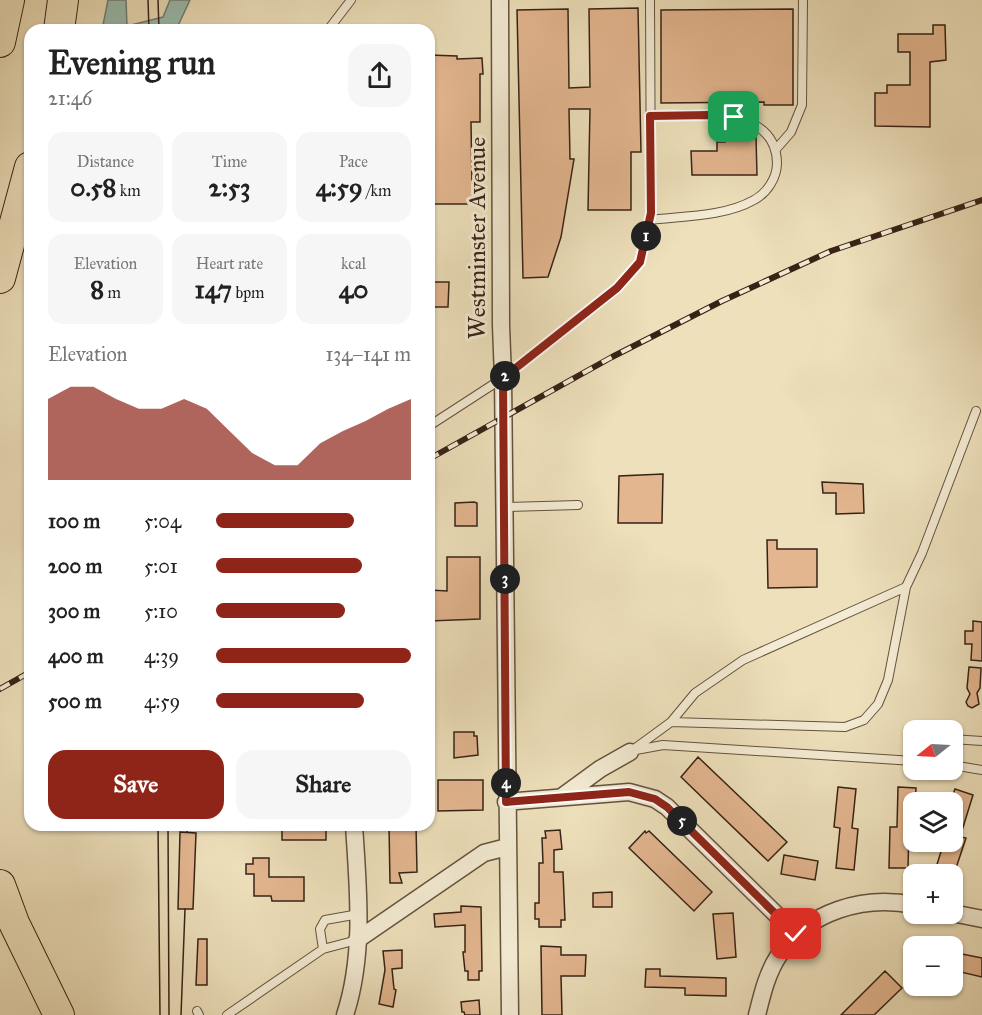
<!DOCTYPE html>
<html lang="en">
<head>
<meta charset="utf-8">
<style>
  body { margin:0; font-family:"IM FELL Great Primer",serif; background:#f6f6f6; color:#222; height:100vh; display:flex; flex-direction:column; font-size:22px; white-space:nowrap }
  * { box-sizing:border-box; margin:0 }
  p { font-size:20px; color:#767676 }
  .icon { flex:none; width:33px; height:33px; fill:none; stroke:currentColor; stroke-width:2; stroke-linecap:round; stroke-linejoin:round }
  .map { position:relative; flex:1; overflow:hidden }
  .side { position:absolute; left:24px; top:24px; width:411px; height:807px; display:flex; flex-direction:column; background:#fff; border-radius:18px; box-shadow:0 2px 4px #0004 }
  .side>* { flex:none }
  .needle { width:39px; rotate:252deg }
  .fabs { position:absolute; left:903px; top:720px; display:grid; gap:12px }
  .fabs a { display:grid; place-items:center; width:60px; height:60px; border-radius:12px; background:#fff; box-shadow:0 2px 4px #0004; font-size:30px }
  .pin { position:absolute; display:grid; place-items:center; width:51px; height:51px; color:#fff; margin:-26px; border-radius:12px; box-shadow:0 3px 9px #0006 }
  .km { position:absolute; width:30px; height:30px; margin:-15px; border-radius:50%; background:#222; color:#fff; font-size:16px; line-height:30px; text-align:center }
  .round { display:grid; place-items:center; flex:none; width:63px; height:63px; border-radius:18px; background:#f6f6f6 }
  .head { display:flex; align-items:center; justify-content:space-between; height:102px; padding:0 24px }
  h1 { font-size:33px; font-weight:700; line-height:45px }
  .metrics { display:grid; grid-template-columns:repeat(3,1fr); gap:9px; height:102px; padding:6px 24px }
  .metrics div { display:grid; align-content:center; border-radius:15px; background:#f6f6f6; text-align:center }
  .metrics b { font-size:26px; font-weight:700 }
  .metrics small { font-size:16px; font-weight:400 }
  .metrics p { font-size:16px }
  .chart { height:168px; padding:12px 24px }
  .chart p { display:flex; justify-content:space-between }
  .chart svg { width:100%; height:108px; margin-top:6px; fill:#8f2418; opacity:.7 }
  .action { display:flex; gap:12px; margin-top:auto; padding:12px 24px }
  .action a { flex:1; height:69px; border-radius:18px; background:#8f2418; color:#fff; font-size:24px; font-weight:700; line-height:69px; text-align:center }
  .action a+a { background:#f6f6f6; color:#222 }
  ul { padding:0 24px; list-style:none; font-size:20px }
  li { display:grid; grid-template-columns:96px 72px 1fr; align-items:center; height:45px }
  li i { height:15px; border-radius:8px; background:#8f2418 }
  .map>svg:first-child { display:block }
  .water { fill:#99bdb1; stroke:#727f73; stroke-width:1.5 }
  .building { fill:#e3b68f; stroke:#372216; stroke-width:1.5 }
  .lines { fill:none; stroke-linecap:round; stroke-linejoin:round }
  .lane-casing { stroke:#64523f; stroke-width:10 }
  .street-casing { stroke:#64523f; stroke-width:19 }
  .highway-casing { stroke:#372216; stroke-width:32 }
  .lane { stroke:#f3ebd3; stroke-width:8 }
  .street { stroke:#f3ebd3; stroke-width:16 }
  .highway { stroke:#ede0bb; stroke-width:30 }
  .tram { stroke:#372216; stroke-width:1.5 }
  .rail-casing { stroke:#372216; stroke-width:6 }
  .rail { stroke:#f3ebd3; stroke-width:4; stroke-dasharray:11; stroke-linecap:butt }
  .route-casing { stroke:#fff; stroke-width:12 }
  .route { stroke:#8f2418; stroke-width:8 }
  .labels { text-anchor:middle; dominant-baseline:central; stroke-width:6; stroke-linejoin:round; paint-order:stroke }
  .street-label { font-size:24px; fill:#372216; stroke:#f3ebd3 }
</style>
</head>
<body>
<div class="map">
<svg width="982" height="1015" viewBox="0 0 982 1015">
  <rect width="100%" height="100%" fill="#ede0bb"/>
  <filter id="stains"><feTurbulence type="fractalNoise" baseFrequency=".00333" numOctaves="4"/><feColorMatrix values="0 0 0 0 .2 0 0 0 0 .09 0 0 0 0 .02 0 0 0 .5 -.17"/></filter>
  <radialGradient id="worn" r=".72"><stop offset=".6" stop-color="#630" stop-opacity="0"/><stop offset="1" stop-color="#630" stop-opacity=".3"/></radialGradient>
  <path class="water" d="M108,0H126L127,26L163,17L170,0H190L176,30H102Z"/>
  <path class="building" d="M638,8L641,152H631V210H588L590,109H569L570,159H574L561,237L548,277L523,278L517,10L568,9L569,88L590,87L589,9Z
    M793,9V105H764V102L661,103V10Z
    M933,25H945L946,60L930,62V127L875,126V93H887V85H910V52H898V34H933Z
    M429,55L457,56V59L482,58L483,74H480V122H471L472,184H477V204H429Z
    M725,137H756L757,175H692L691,151H717V142H725Z
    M429,282H449L448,307H429Z
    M663,474L662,523H618L619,476Z
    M822,482L863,484L864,513L836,514V493H823Z
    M474,502L477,503V526H455V503Z
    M767,540H777V549H817V587L768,588Z
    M447,557H480V619L429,621L430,590L447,591Z
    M973,621L982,622V661L971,660L972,644H965V631H973Z
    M969,667L981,668L980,688L977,693L979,704L972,708L968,706L966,702L970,694L967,688Z
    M454,732H474V736H477L478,755L454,758Z
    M698,757L787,842L768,861L681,777Z
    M438,780H483V810L438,811Z
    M838,787L856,789L852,828L858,829L854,870L836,868L840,828L834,827Z
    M898,787L916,788L914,828H909L908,868H889L890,827H897Z
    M955,789L973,795L960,837L966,838L954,874H934L944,842H952V802H950Z
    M282,825H326V840H282Z
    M389,825H416L417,872L399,873L402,883H390Z
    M560,830L562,849L554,850V872H563L565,920H561V927H539V919H535V903H539V863H543L542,838H546L545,831Z
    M645,831L646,833L649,831L712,892L694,911L629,848Z
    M180,832L196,833L193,909H178Z
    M784,855L818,861L815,880L781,874Z
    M253,858H269V877H304V901H272L271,896H254V874H246V864H253Z
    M612,892V907H593V893Z
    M461,906L481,907L482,971H479V980H468V971H465L463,952H465V925L435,927L434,914L461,912Z
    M733,913L736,957L717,959L713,914Z
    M198,939H207V985H196Z
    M541,946L561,947V955H586L585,976H561L562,1015H542Z
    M402,950V968L392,969L394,989L396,990L393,1007L379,1004L385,970L383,951Z
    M952,952L982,958V977L952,970Z
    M646,969H660V976L726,978V996L685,995V988L645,987Z
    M885,971L902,988L874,1015H841Z
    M479,1000L480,1015H465L464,1012H462L461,1002Z"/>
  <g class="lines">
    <defs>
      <path id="lane" d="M328,30L351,0
        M777,148L791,132L802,105L803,0
        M649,220C682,216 724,217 754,200C767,193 777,178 777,163C776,103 691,115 650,116
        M429,426L503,378L617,289L640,262L651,213L650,0
        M504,507L578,505
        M671,722L845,727L864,720L878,704L888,680L906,587L922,553L976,411
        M952,739L982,741
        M636,750L663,745L914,761
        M630,752L671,722L695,693L743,660L906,587
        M952,765L982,770
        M323,949L320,929L325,920L359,914
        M197,1011L199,1015
        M227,1015L323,949L357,940"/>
      <path id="street" d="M500,0L501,325L503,378L510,1015
        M563,796L600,769L630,752
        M506,802L629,792L655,799L667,807L796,934
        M952,913L982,919
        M357,940L484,853L507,847
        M345,1015C365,954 358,888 354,825
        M757,1015C762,995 767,973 779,955C808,911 864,895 914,905"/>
      <path id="highway" d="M59,30L63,0
        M0,42L9,0
        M0,278L30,167
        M0,885L14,923L59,1015"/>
    </defs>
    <use href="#lane" class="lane-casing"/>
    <use href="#street" class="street-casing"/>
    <use href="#highway" class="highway-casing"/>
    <use href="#lane" class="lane"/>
    <use href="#street" class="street"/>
    <use href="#highway" class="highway"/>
    <path class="tram" d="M148,0L149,30
      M158,0L159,30
      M158,825L160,1015
      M168,825L169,1015
      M187,832L188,825
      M181,1015L185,909"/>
    <defs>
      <path id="rail" d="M429,459L612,357L722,301L831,251L982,200
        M0,689L30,672"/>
    </defs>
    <use href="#rail" class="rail-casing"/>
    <use href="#rail" class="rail"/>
  </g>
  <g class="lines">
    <defs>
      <path id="route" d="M734,117L710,115L650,116L651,213L640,262L617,288L503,378L506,802L629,792L655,799L667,807L796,934"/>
    </defs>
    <use href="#route" class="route-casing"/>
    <use href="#route" class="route"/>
  </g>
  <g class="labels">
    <g class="street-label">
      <text transform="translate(477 238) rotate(-90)">Westminster Avenue</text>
    </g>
  </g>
  <rect width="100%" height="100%" filter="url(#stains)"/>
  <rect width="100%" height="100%" fill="url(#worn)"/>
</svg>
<div class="fabs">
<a><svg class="needle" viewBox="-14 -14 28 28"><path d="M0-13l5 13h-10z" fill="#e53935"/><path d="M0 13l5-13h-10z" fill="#767676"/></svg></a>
<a><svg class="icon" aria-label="layers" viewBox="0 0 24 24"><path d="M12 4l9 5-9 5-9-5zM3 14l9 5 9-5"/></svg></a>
<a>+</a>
<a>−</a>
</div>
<div class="pin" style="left:734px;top:117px;background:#1e9e55"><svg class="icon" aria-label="arrive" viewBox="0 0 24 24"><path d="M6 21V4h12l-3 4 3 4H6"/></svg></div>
<div class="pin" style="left:796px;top:934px;background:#d93025"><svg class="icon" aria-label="check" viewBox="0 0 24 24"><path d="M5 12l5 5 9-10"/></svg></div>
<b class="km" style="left:646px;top:236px">1</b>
<b class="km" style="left:505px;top:376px">2</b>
<b class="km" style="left:505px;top:579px">3</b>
<b class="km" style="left:506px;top:783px">4</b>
<b class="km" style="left:682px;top:821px">5</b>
<section class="side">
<div class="head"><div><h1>Evening run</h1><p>21:46</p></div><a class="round"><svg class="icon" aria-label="share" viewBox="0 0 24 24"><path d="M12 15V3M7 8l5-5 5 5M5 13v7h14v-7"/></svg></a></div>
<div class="metrics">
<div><p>Distance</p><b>0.58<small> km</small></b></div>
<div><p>Time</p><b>2:53</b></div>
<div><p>Pace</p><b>4:59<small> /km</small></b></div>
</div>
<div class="metrics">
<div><p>Elevation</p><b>8<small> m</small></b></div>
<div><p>Heart rate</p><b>147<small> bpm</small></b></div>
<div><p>kcal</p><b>40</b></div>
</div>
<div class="chart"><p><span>Elevation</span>134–141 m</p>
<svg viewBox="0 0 160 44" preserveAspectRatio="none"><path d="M0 44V11L10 6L20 6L30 11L40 15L50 15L60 11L70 15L80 24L90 33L100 38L110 38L120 29L130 24L140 20L150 15L160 11V44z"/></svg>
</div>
<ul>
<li><b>100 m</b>5:04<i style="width:71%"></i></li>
<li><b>200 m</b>5:01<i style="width:75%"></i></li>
<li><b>300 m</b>5:10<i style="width:66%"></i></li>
<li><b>400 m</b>4:39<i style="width:100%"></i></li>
<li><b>500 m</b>4:59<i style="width:76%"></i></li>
</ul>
<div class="action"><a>Save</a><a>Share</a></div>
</section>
</div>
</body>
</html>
